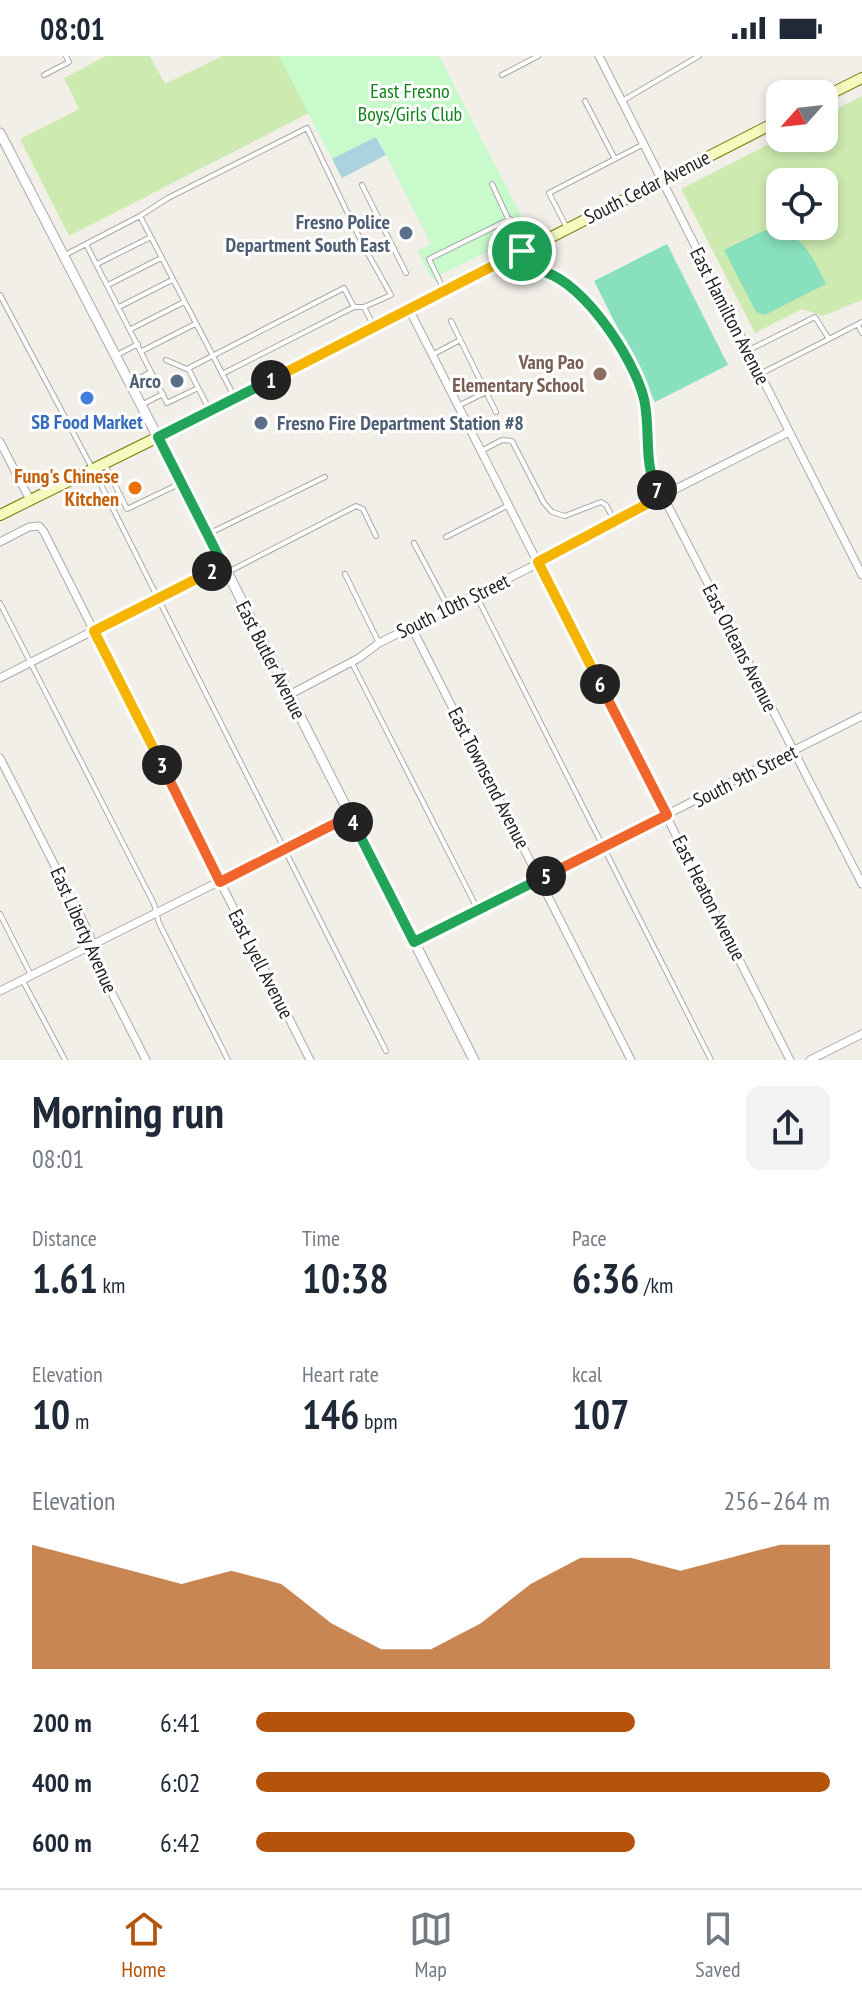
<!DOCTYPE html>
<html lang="en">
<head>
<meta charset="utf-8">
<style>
  body { margin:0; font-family:"PT Sans Narrow",sans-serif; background:#f2f2f3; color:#1f2937; height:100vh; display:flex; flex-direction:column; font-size:30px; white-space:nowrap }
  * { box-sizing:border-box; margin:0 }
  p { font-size:26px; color:#747a83 }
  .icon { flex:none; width:44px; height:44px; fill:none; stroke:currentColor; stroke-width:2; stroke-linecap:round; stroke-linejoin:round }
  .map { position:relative; height:1004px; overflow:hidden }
  .side { display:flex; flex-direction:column; background:#fff; flex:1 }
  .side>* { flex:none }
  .needle { width:52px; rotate:243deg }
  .buttons { position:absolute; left:766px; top:24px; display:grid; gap:16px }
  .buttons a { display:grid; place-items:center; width:72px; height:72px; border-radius:16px; background:#fff; box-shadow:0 4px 12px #0003; font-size:40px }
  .pin { position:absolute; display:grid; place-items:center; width:68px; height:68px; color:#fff; margin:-34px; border:4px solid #fff; border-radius:50%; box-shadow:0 2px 8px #0007 }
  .km { position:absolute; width:40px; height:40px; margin:-20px; border-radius:50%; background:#222; color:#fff; font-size:22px; line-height:40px; text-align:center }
  .round { display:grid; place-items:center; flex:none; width:84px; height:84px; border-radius:16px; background:#f2f2f3 }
  .head { display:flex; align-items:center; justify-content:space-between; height:136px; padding:0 32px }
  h1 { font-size:44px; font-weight:800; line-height:60px }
  .stats { display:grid; grid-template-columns:repeat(3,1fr); gap:12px; height:136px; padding:8px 32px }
  .stats div { display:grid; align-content:center }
  .stats b { font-size:40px; font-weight:800 }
  .stats small { font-size:22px; font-weight:400 }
  .stats p { font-size:22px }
  .chart { height:224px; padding:16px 32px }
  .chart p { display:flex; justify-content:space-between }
  .chart svg { width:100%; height:144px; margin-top:8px; fill:#b45309; opacity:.7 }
  ul { padding:0 32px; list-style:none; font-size:26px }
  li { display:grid; grid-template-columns:128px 96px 1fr; align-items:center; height:60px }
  li i { height:20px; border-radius:10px; background:#b45309 }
  .status { display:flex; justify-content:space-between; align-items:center; height:56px; padding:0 40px; background:#fff; direction:ltr }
  .status svg { height:22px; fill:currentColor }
  .dock { display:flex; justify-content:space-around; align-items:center; height:112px; border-top:2px solid #e0e1e3; background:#fff; font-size:22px; color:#747a83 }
  .dock a { display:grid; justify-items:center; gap:4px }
  .dock .selected { color:#b45309 }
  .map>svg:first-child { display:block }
  .grass { fill:#cdebb0; fill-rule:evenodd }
  .park { fill:#c8facc }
  .pitch { fill:#88e0be }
  .water { fill:#aad3df }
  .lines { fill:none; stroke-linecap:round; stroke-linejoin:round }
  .service-casing { stroke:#a9a9a9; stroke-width:6 }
  .minor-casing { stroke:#a9a9a9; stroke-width:9 }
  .tertiary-casing { stroke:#a9a9a9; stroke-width:11 }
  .secondary-casing { stroke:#707d05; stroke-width:12 }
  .service { stroke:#fff; stroke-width:4 }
  .minor { stroke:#fff; stroke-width:7 }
  .tertiary { stroke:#fff; stroke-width:9 }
  .secondary { stroke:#f7fabf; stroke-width:10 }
  .split-1-casing { stroke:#fff; stroke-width:16 }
  .split-2-casing { stroke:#fff; stroke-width:16 }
  .split-3-casing { stroke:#fff; stroke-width:16 }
  .split-4-casing { stroke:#fff; stroke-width:16 }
  .split-5-casing { stroke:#fff; stroke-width:16 }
  .split-6-casing { stroke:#fff; stroke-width:16 }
  .split-7-casing { stroke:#fff; stroke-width:16 }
  .split-8-casing { stroke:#fff; stroke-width:16 }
  .split-1 { stroke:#f5b400; stroke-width:10 }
  .split-2 { stroke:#22a559; stroke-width:10 }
  .split-3 { stroke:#f5b400; stroke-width:10 }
  .split-4 { stroke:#f0652b; stroke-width:10 }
  .split-5 { stroke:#22a559; stroke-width:10 }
  .split-6 { stroke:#f0652b; stroke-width:10 }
  .split-7 { stroke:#f5b400; stroke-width:10 }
  .split-8 { stroke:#22a559; stroke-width:10 }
  .service-dot { fill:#5c6f8a; stroke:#fff; stroke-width:3 }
  .education-dot { fill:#8d6e63; stroke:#fff; stroke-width:3 }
  .shop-dot { fill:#3f7fe0; stroke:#fff; stroke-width:3 }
  .food-dot { fill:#e8710a; stroke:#fff; stroke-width:3 }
  .labels { text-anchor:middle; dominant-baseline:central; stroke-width:6; stroke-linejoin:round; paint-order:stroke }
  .park-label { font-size:20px; fill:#0c8416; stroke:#fff }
  .street-label { font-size:20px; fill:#222; stroke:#fff }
  .service-label { font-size:20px; font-weight:bold; fill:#4e5e75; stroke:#fff; text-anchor:end }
  .education-label { font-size:20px; font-weight:bold; fill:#785e54; stroke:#fff; text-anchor:end }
  .shop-label { font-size:20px; font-weight:bold; fill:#366cbe; stroke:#fff }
  .food-label { font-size:20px; font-weight:bold; fill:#c56008; stroke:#fff; text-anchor:end }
</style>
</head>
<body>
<div class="status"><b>08:01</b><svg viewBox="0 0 49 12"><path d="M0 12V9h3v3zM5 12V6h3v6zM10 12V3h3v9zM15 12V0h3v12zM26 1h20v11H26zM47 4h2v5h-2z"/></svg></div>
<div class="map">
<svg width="862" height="1004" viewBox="0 0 862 1004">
  <rect width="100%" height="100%" fill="#f2efe9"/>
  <path class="grass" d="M106,0H150L165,28L222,0H279L309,57L69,180L20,83L79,53L64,22Z
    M862,40V244L823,260L802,253L755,277L681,133L781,82H824V60ZM780,126H824V170H780Z"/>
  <path class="park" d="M279,0H439L529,175L432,223L417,195L431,188L377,81L332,103Z"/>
  <path class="pitch" d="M777,174C808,184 811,200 826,228L765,259L756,256L724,194L763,175Z
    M667,188L728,309L655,346L594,225Z"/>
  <path class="water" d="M376,81L386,99L342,122L332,103Z"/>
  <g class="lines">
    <defs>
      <path id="service" d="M44,19L69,6L66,0
        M502,19L538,0
        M585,45L615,103
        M622,45L699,0
        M492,128L532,214H545L580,240L616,282L629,305L645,347L649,419L660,441
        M362,129L406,217
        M140,160L168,142L307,72L362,187L391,239L364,251H354L222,318
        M567,172L549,137L644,88
        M86,188L140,160L235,342
        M368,196L390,185
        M65,199L86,188L151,316
        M97,208L151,181
        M108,229L161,202
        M444,234L429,203L510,163
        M0,239L100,427L386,995
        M119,251L172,224
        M364,251L374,271
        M451,265L486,336
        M858,269L862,277
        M131,273L184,246
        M829,283L862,266
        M749,294L815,261L829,283L760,318
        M142,295L195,268
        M432,299L460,284
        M115,300L138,288
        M166,304L189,314L209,353
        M187,313L344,232L354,251
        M132,326L151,316L167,347L198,332
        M143,348L163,338
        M458,350L486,336L496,356
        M481,395L502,384L512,385L544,447L552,456L565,460L601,446L606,449L614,464
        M105,409L127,453L179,428
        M208,478L325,421
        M446,481L509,449
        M414,487L448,551
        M228,516L356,450L363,453L376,480
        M345,518L379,587
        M476,539L711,1004
        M0,547L154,848L159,867L228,1004
        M352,607L478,854
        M0,858L31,919
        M23,925L65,1004"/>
      <path id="minor" d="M599,0L862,519
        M409,253L790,1004
        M0,386L30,444
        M663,440L862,828
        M0,486L29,471L39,470L44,476L310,1004
        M411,570L631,1004
        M0,622L223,509
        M289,639L359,602L379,587L529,512L614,464L789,376
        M0,702L90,879L93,900L146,1004
        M414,886L862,660
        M0,935L350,760
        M810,1004L862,978"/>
      <path id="tertiary" d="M0,77L208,478L474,1004"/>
      <path id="secondary" d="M824,41L862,22
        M0,459L235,343L780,64"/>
    </defs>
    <use href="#service" class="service-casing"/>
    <use href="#minor" class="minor-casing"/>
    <use href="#tertiary" class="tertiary-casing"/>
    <use href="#secondary" class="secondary-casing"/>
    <use href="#service" class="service"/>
    <use href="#minor" class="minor"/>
    <use href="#tertiary" class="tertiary"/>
    <use href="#secondary" class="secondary"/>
  </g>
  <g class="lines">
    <defs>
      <path id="split-1" d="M271,324L522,195"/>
      <path id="split-2" d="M212,515L223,509L158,381L271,324"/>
      <path id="split-3" d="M162,709L94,575L212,515"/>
      <path id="split-4" d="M162,709L220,826L350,760L353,766"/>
      <path id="split-5" d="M353,766L414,886L546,820"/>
      <path id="split-6" d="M546,820L667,759L600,628"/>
      <path id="split-7" d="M600,628L538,506L660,441L657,434"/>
      <path id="split-8" d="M522,195L532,214C577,213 635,304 644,343C651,373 643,406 657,434"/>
    </defs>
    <use href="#split-1" class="split-1-casing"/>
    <use href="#split-2" class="split-2-casing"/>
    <use href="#split-3" class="split-3-casing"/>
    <use href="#split-4" class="split-4-casing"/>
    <use href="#split-5" class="split-5-casing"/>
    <use href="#split-6" class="split-6-casing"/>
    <use href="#split-7" class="split-7-casing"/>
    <use href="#split-8" class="split-8-casing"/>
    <use href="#split-1" class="split-1"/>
    <use href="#split-2" class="split-2"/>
    <use href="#split-3" class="split-3"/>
    <use href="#split-4" class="split-4"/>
    <use href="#split-5" class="split-5"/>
    <use href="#split-6" class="split-6"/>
    <use href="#split-7" class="split-7"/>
    <use href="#split-8" class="split-8"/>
  </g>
  <g class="service-dot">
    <circle cx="406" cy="177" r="8"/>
    <circle cx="177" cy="325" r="8"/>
    <circle cx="261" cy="367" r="8"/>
  </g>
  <circle class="education-dot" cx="600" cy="318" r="8"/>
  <circle class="shop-dot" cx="87" cy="342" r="8"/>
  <circle class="food-dot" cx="135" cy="432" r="8"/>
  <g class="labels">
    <g class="park-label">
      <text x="410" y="35">East Fresno<tspan x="410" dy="23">Boys/Girls Club</tspan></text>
    </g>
    <g class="street-label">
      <text transform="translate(647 131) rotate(-27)">South Cedar Avenue</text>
      <text transform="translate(730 260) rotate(63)">East Hamilton Avenue</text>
      <text transform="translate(453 550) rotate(-26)">South 10th Street</text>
      <text transform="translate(740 592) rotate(63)">East Orleans Avenue</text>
      <text transform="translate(271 604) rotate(63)">East Butler Avenue</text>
      <text transform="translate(745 720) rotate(-27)">South 9th Street</text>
      <text transform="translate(489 722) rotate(63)">East Townsend Avenue</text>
      <text transform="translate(709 842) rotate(63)">East Heaton Avenue</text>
      <text transform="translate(84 874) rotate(66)">East Liberty Avenue</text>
      <text transform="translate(261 908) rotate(63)">East Lyell Avenue</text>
    </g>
    <g class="service-label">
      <text x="390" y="166">Fresno Police<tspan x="390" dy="23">Department South East</tspan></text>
      <text x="161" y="325">Arco</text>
      <text x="277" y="367" text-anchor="start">Fresno Fire Department Station #8</text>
    </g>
    <g class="education-label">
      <text x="584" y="306">Vang Pao<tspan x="584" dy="23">Elementary School</tspan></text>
    </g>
    <g class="shop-label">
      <text x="87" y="366">SB Food Market</text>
    </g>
    <g class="food-label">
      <text x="119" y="420">Fung's Chinese<tspan x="119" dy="23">Kitchen</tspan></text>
    </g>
  </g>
</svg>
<div class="buttons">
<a><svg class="needle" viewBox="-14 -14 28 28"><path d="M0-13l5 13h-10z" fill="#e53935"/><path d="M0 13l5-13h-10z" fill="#747a83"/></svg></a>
<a><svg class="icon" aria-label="locate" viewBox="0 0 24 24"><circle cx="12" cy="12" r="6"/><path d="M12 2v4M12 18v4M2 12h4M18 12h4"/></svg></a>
</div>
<div class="pin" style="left:522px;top:195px;background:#1e9e55"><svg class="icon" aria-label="arrive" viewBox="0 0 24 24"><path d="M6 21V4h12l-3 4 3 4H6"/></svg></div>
<b class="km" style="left:271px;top:324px">1</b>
<b class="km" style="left:212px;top:515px">2</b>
<b class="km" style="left:162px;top:709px">3</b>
<b class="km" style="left:353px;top:766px">4</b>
<b class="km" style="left:546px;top:820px">5</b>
<b class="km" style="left:600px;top:628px">6</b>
<b class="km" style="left:657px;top:434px">7</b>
</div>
<section class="side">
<div class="head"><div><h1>Morning run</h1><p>08:01</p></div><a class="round"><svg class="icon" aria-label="share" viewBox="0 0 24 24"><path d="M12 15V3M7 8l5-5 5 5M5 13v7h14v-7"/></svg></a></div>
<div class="stats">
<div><p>Distance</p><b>1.61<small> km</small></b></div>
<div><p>Time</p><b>10:38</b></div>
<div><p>Pace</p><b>6:36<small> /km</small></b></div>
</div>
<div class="stats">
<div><p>Elevation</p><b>10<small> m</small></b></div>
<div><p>Heart rate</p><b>146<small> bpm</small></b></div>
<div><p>kcal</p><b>107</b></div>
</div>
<div class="chart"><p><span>Elevation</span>256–264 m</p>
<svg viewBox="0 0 160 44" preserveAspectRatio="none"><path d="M0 44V6L10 10L20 14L30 18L40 14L50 18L60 30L70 38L80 38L90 30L100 18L110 10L120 10L130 14L140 10L150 6L160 6V44z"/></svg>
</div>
<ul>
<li><b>200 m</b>6:41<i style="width:66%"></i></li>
<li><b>400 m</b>6:02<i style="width:100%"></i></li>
<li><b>600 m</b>6:42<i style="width:66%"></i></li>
</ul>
</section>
<nav class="dock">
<a class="selected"><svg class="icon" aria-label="home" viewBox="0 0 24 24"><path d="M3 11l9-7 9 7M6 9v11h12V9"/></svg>Home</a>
<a><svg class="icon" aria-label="map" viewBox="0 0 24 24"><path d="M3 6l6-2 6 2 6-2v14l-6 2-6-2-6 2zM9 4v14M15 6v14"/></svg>Map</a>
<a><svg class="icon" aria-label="saved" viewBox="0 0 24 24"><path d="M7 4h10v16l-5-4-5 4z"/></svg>Saved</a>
</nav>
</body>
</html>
